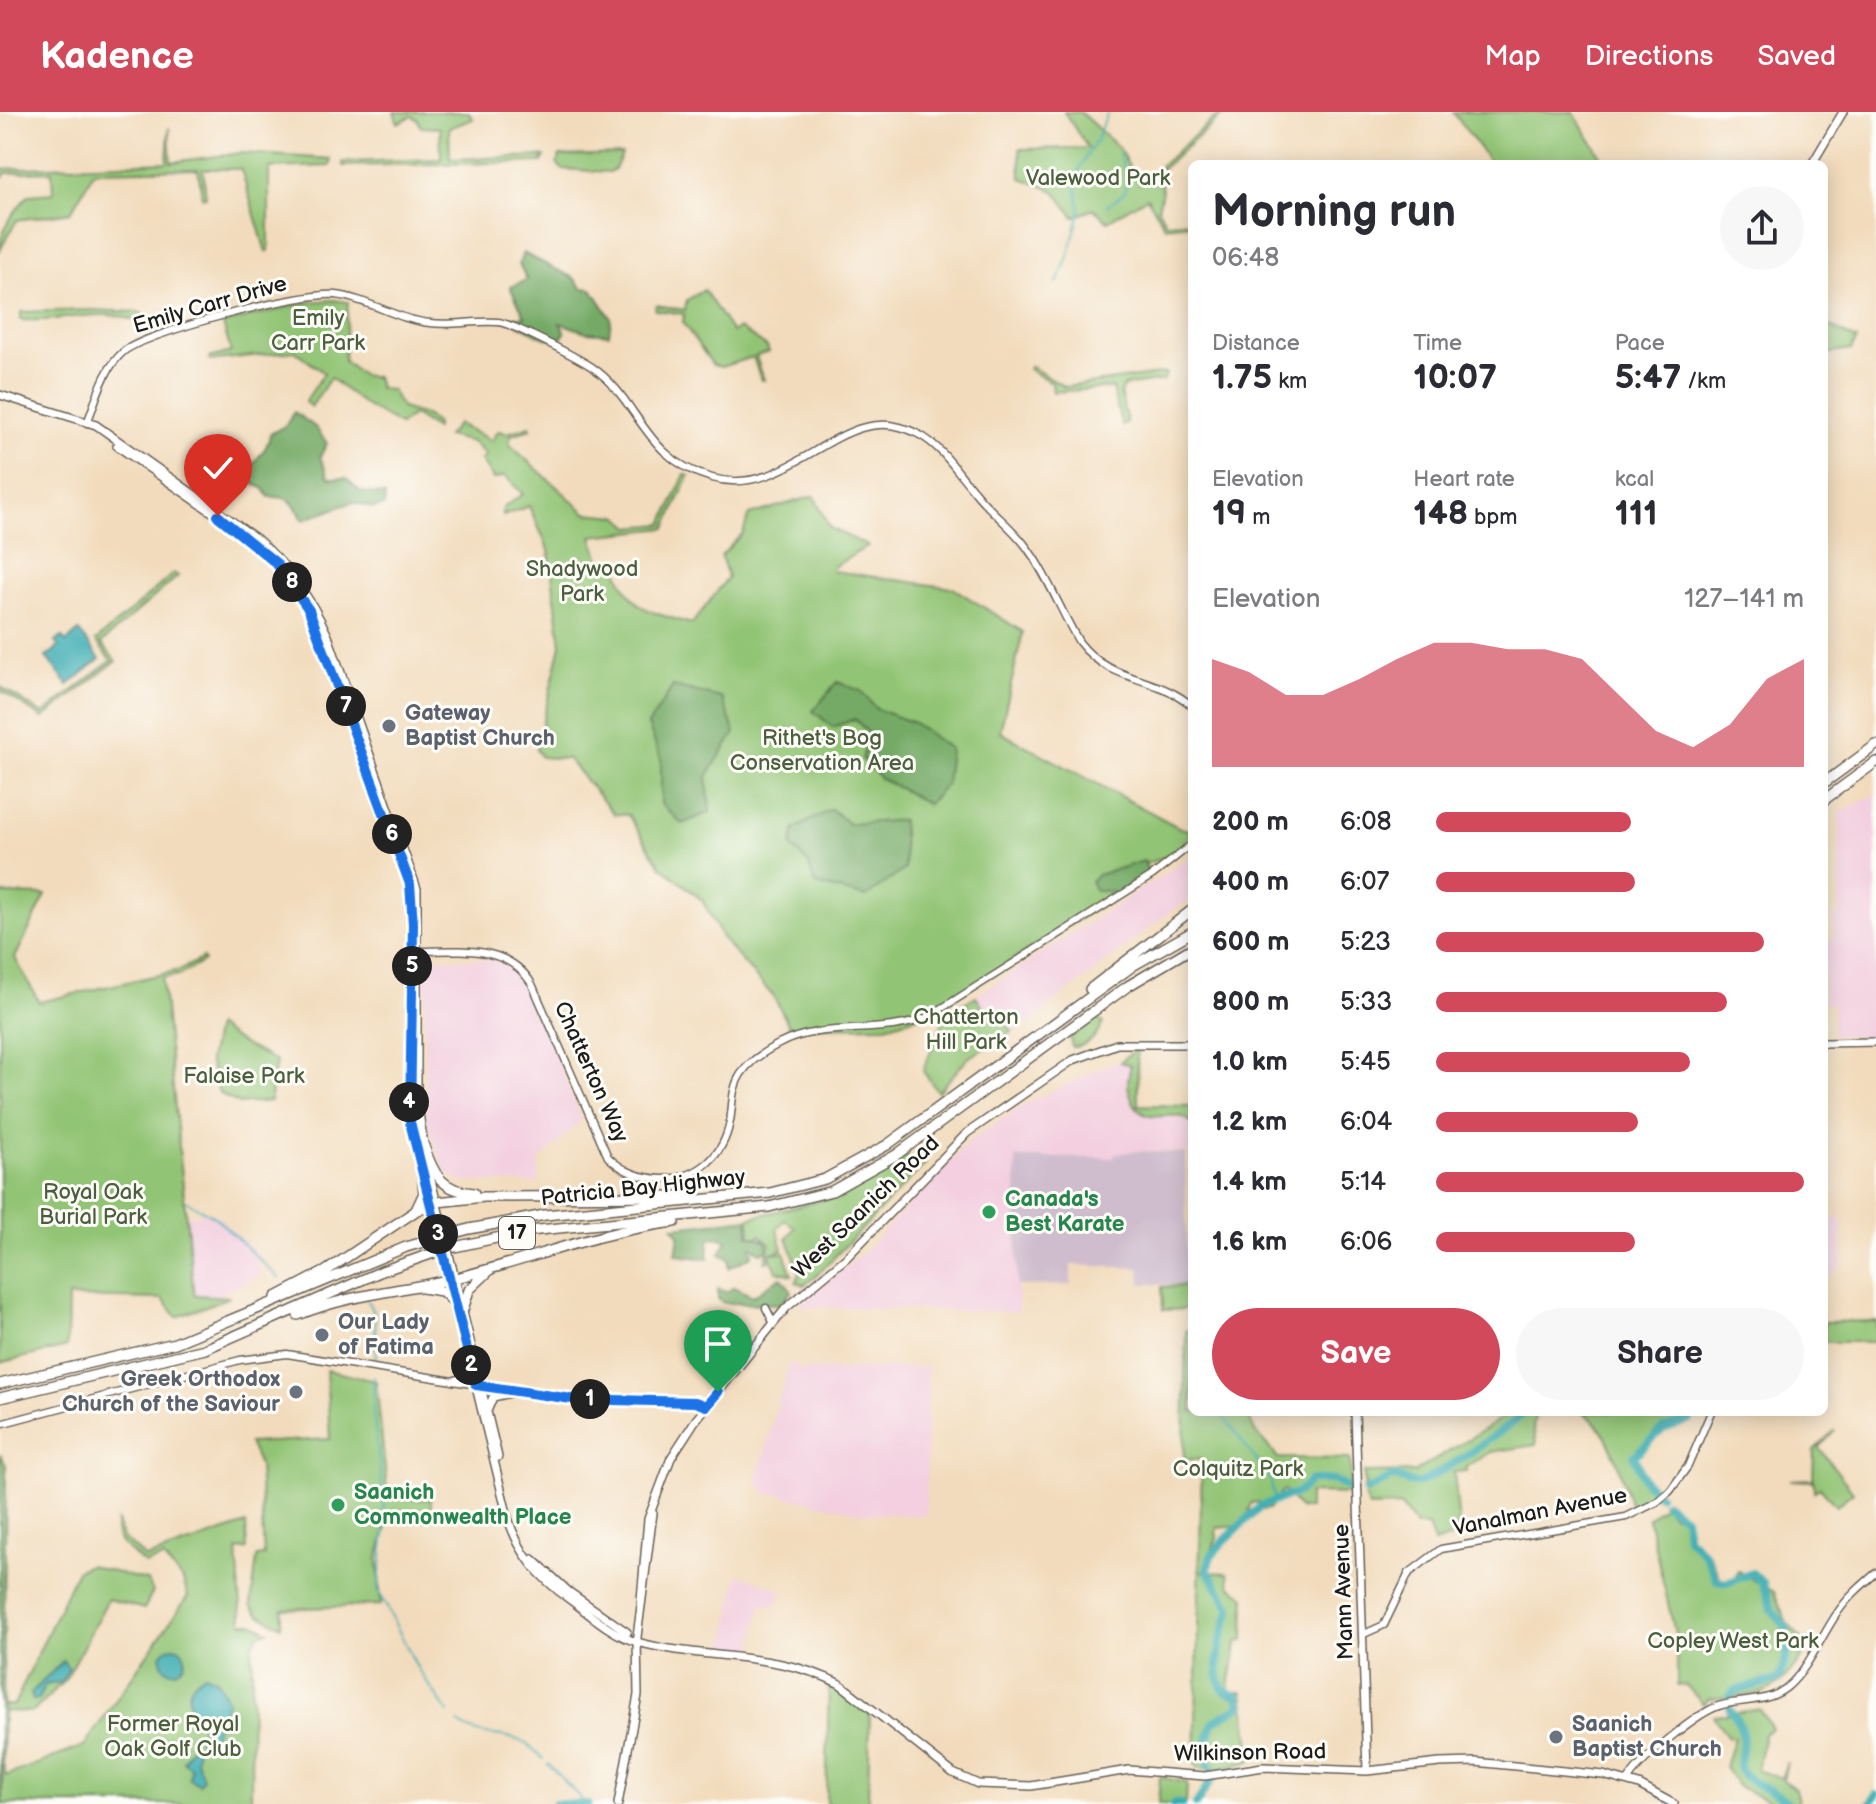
<!DOCTYPE html>
<html lang="en">
<head>
<meta charset="utf-8">
<style>
  body { margin:0; font-family:"Balsamiq Sans",sans-serif; background:#f7f7f7; color:#2b2b33; height:100vh; display:flex; flex-direction:column; font-size:30px; white-space:nowrap }
  * { box-sizing:border-box; margin:0 }
  p { font-size:26px; color:#7c7c81 }
  .icon { flex:none; width:44px; height:44px; fill:none; stroke:currentColor; stroke-width:2; stroke-linecap:round; stroke-linejoin:round }
  .map { position:relative; flex:1; overflow:hidden }
  .drawer { position:absolute; left:1188px; top:48px; width:640px; height:1256px; display:flex; flex-direction:column; background:#fff; border-radius:12px; box-shadow:0 4px 20px #0003 }
  .drawer>* { flex:none }
  .pin { position:absolute; display:grid; place-items:center; width:68px; height:68px; color:#fff; margin:-82px -34px; border-radius:50% 50% 50% 0; rotate:-45deg; box-shadow:0 0 8px #0007 }
  .pin .icon { rotate:45deg }
  .km { position:absolute; width:40px; height:40px; margin:-20px; border-radius:50%; background:#222; color:#fff; font-size:22px; line-height:40px; text-align:center }
  .round { display:grid; place-items:center; flex:none; width:84px; height:84px; border-radius:42px; background:#f7f7f7 }
  .summary { display:flex; align-items:center; justify-content:space-between; height:136px; padding:0 24px }
  h1 { font-size:44px; font-weight:600; line-height:60px }
  .metrics { display:grid; grid-template-columns:repeat(3,1fr); gap:12px; height:136px; padding:8px 24px }
  .metrics div { display:grid; align-content:center }
  .metrics b { font-size:34px; font-weight:600 }
  .metrics small { font-size:22px; font-weight:400 }
  .metrics p { font-size:22px }
  .chart { height:224px; padding:16px 24px }
  .chart p { display:flex; justify-content:space-between }
  .chart svg { width:100%; height:144px; margin-top:8px; fill:#d1495b; opacity:.7 }
  .primary-button { display:flex; gap:16px; margin-top:auto; padding:16px 24px }
  .primary-button a { flex:1; height:92px; border-radius:48px; background:#d1495b; color:#fff; font-size:32px; font-weight:600; line-height:92px; text-align:center }
  .primary-button a+a { background:#f7f7f7; color:#2b2b33 }
  ul { padding:0 24px; list-style:none; font-size:26px }
  li { display:grid; grid-template-columns:128px 96px 1fr; align-items:center; height:60px }
  li i { height:20px; border-radius:10px; background:#d1495b }
  header { display:flex; align-items:center; gap:48px; box-sizing:border-box; height:112px; padding:0 40px; background:#d1495b; color:#fff }
  header strong { font-size:38px }
  nav { display:flex; gap:44px; margin-inline-start:auto; font-size:28px }
  .map>svg:first-child { display:block }
  .built { fill:#f3cfdf }
  .industrial { fill:#cfbdce }
  .green { fill:#92c474; stroke:#577048; stroke-width:2 }
  .forest { fill:#75aa66; stroke:#486341; stroke-width:2 }
  .water { fill:#39abb1; stroke:#2a6466; stroke-width:2 }
  .lines { fill:none; stroke-linecap:round; stroke-linejoin:round }
  .stream { stroke:#39abb1; stroke-width:2 }
  .river { stroke:#39abb1; stroke-width:8 }
  .tertiary-casing { stroke:#675f54; stroke-width:9 }
  .secondary-casing { stroke:#675f54; stroke-width:10 }
  .motorway-casing { stroke:#675f54; stroke-width:12 }
  .tertiary { stroke:#fff; stroke-width:6 }
  .secondary { stroke:#fff; stroke-width:7 }
  .motorway { stroke:#fff; stroke-width:9 }
  .secondary-bridge-casing { stroke:#675f54; stroke-width:10; stroke-linecap:butt }
  .secondary-bridge { stroke:#fff; stroke-width:7 }
  .route-casing { stroke:#fff; stroke-width:16 }
  .route { stroke:#1a73e8; stroke-width:10 }
  .worship-dot { fill:#6b7280; stroke:#fdfcf7; stroke-width:3 }
  .leisure-dot { fill:#2e9e5b; stroke:#fdfcf7; stroke-width:3 }
  .labels { text-anchor:middle; dominant-baseline:central; stroke-width:6; stroke-linejoin:round; paint-order:stroke }
  .shield { fill:#fdfcf7; stroke:#605f5e; stroke-width:2 }
  .shield-label { font-size:20px; font-weight:bold; fill:#1c1c1c }
  .park-label { font-size:22px; fill:#4b5f3f; stroke:#fdfcf7 }
  .street-label { font-size:22px; fill:#1c1c1c; stroke:#fdfcf7 }
  .worship-label { font-size:22px; font-weight:bold; fill:#5b616d; stroke:#fdfcf7; text-anchor:start }
  .leisure-label { font-size:22px; font-weight:bold; fill:#27864d; stroke:#fdfcf7; text-anchor:start }
</style>
</head>
<body>
<header>
<strong>Kadence</strong>
<nav><a>Map</a><a>Directions</a><a>Saved</a></nav>
</header>
<div class="map">
<svg width="1876" height="1692" viewBox="0 0 1876 1692">
  <rect width="100%" height="100%" fill="#fdfcf7"/>
  <filter id="ink" filterUnits="userSpaceOnUse"><feTurbulence type="fractalNoise" baseFrequency=".0125" numOctaves="2"/><feDisplacementMap in="SourceGraphic" scale="16" xChannelSelector="R" yChannelSelector="G"/><feConvolveMatrix kernelMatrix="1 2 1 2 8 2 1 2 1" color-interpolation-filters="sRGB"/></filter>
  <filter id="wash" filterUnits="userSpaceOnUse"><feTurbulence type="fractalNoise" baseFrequency=".006" numOctaves="4" result="noise"/><feDisplacementMap in="SourceGraphic" scale="32" xChannelSelector="R" yChannelSelector="G"/><feGaussianBlur stdDeviation="1.8" result="paint"/><feColorMatrix in="noise" values="0 0 0 0 0 0 0 0 0 0 0 0 0 0 0 0 0 1.4 0 .05"/><feComposite in="paint" operator="in"/></filter>
  <g filter="url(#wash)">
    <rect width="100%" height="100%" fill="#f2dbbc"/>
    <path class="built" d="M1876,682V924H1833V892L1824,891V828L1833,827V805L1839,804V701Z
      M1192,744V786L1172,798L1022,916L1012,920L1005,909L989,905L976,884Z
      M428,846L497,848L513,858L530,881L582,1008L539,1049V1071L460,1070L443,1058L426,1008L424,850Z
      M1125,949L1131,955L1126,973L1134,994L1148,1004L1189,1007L1192,1011V1040L1134,1039L1114,1046H1016L1018,1200L803,1195L800,1192L863,1141L971,1028L1029,990L1112,951Z
      M204,1100L217,1104L254,1139L261,1163L216,1184H194L186,1105Z
      M1824,1106H1842L1841,1154L1830,1163H1824Z
      M789,1252H796L798,1258L928,1255L926,1404L861,1401L764,1380L757,1367Z
      M738,1462L782,1478L776,1495L761,1492L752,1539L725,1534Z"/>
    <path class="industrial" d="M1134,1039L1185,1041L1187,1173L1141,1172L1140,1156L1071,1153V1173L1017,1174L1016,1046H1114V1043Z"/>
    <path class="green" d="M394,0H469L473,7L449,16L450,47L545,44L542,50L343,54V50L441,47L440,16L421,15L418,8L412,4L398,11Z
      M1064,0H1080L1118,35L1140,72L1221,0H1226L1160,59L1162,79L1158,97L1166,111L1192,109V112L1165,115L1147,85L1108,109L1094,97L1074,105L1055,79L1021,66L1020,37L1088,36Z
      M1453,0H1573L1606,52H1491Z
      M169,15L171,50L241,41L331,47L330,54L269,56V140H266L241,57H203L206,85H202L198,57L94,59L71,100L17,108L0,138C0,117 15,98 29,83L53,81L52,59L6,61L1,67L0,57L167,50Z
      M622,42L615,57L609,60L562,57L557,51L560,44Z
      M704,178L732,220L739,216L767,235L769,240L756,244L764,268H761L753,245L721,255L713,253L683,211L684,202L655,198L656,193L685,198L687,188Z
      M334,188L348,190L344,249L363,264L376,265L379,276L391,278L402,296L427,304L436,312V317L413,303L400,313L365,293L330,266L311,295L305,290L324,261L295,239L210,249L209,246L231,240L223,212L307,190Z
      M92,198L138,200L166,213L142,220L138,210C104,194 60,211 21,208V200Z
      M1825,212L1857,228L1851,238L1825,242Z
      M1030,254L1065,275L1166,261L1164,268L1124,274L1120,280L1127,310L1122,314L1112,276L1053,280L1052,271L1028,257Z
      M458,312L492,329L497,319L507,321L530,314L531,317L511,323L509,332L586,401L618,404L630,415L663,412L685,362L689,364L666,416L592,424L600,448L608,455L616,454C632,500 648,499 692,512L728,465L721,444L743,421L749,403L814,384L830,416L868,434L833,455V459L953,476L1023,520L1000,620L1180,716L1192,719C1173,754 1150,744 1128,761C1122,766 1117,776 1112,782L1115,784L928,902L886,914L804,915L792,919L774,885L724,829L702,788L661,754L628,703L614,702L568,647L541,645L536,637L561,533L549,438L529,394L503,404V396L523,382L505,364L493,367L481,348L486,343L472,330L447,324Z
      M174,461L178,464L101,531L116,549L43,606L0,578L1,575L43,602L111,549L96,529Z
      M0,782L46,783L15,846L39,890L180,858L203,846L204,849L180,863L162,866L194,1183L230,1185L177,1205L163,1187L68,1185L67,1235L0,1251Z
      M976,884L989,905L1005,909L1012,920L968,946L938,980L923,959L946,902Z
      M1096,906L1103,911C1098,924 1087,935 1072,935L1070,925Z
      M216,914L239,930L276,949L270,989L239,992L219,981L209,949Z
      M1137,937L1138,993L1192,994V1011C1169,991 1146,1022 1131,985C1126,971 1128,967 1131,953L1120,950Z
      M906,1043L910,1049L909,1059L921,1049L925,1052L815,1165L804,1173L796,1170L800,1160L787,1126L795,1115L785,1108L777,1116L783,1137L768,1142L784,1140L792,1163L777,1159L770,1144L769,1150H765L770,1132L761,1123L755,1126L750,1123L749,1106L838,1084Z
      M1187,1174L1188,1197L1163,1198L1162,1175Z
      M1876,1209V1230H1824V1210Z
      M1186,1218H1192V1300H1247L1254,1318L1278,1346L1350,1347L1351,1382L1309,1381V1397H1300L1283,1378L1269,1397L1264,1398L1259,1390L1251,1391L1248,1404L1240,1414L1216,1416L1217,1426L1203,1460L1228,1461L1230,1473L1245,1485L1244,1529L1237,1530C1236,1548 1229,1561 1229,1580H1243L1252,1649L1224,1656H1199L1195,1652L1202,1348L1184,1347Z
      M326,1258L376,1269L388,1387H431V1408H389L378,1447L381,1493L283,1497L281,1514L258,1502L251,1493L257,1445L264,1444L259,1353L249,1331L330,1327Z
      M1512,1300H1536L1533,1313L1536,1333L1491,1340L1466,1355V1359L1454,1360L1460,1424L1434,1431L1428,1414H1416L1401,1394L1369,1395L1365,1388L1364,1361L1415,1360Z
      M1582,1300H1688L1686,1309L1657,1318L1636,1342L1644,1366L1660,1380L1631,1395C1622,1365 1611,1316 1582,1300Z
      M1835,1318L1819,1336L1853,1380L1836,1394L1820,1375L1814,1380L1813,1369L1790,1368L1813,1367L1814,1338Z
      M1665,1393L1672,1402L1684,1407L1686,1425L1710,1444L1722,1470L1735,1466L1738,1459L1774,1480L1786,1509L1808,1535C1777,1586 1765,1582 1709,1587L1703,1592L1686,1573L1677,1574V1529L1648,1406Z
      M117,1409L122,1425L146,1446L246,1412L247,1437L237,1438L242,1511H252L268,1519L258,1523L252,1535L251,1692H0V1638L6,1664L84,1634L188,1484L183,1468L163,1446L145,1452C131,1440 111,1429 117,1409Z
      M89,1453L147,1469L153,1480L144,1497L108,1487L66,1567L33,1600L0,1599V1593H14L77,1458Z
      M829,1569L870,1600L868,1692H826Z
      M1760,1597L1772,1617L1764,1622L1757,1658L1781,1666L1787,1650L1783,1668L1795,1677L1799,1692H1775L1737,1674L1725,1655L1734,1625H1728L1713,1604Z
      M1160,1665L1187,1671L1186,1692H1158Z"/>
    <path class="forest" d="M523,141L574,166L582,176L592,177L611,206L609,222L586,220L560,211L565,220L561,227L545,226L508,207L525,204L510,175L527,168L519,152Z
      M294,300L315,315L327,331L320,345L329,366H346L361,380L385,383L384,394L373,396L353,390L303,408C294,390 290,384 269,385L264,377L247,368C250,347 268,342 270,322L286,313Z
      M837,570L861,579L876,597L914,611L950,637L946,672L928,692L880,666L862,647L869,622L855,607L833,615L813,599Z
      M673,574L722,586L735,621L707,664L710,700L682,712L661,692V647L648,613Z
      M831,697L849,712L902,708L905,757L866,785L815,772L808,751L791,735L795,717Z
      M1144,749L1149,761L1115,784L1112,779H1096L1091,769L1098,763Z
      M748,1107L749,1123L767,1129L768,1138L761,1141L751,1134L752,1144L729,1156V1147L720,1142L727,1128L716,1125L709,1128L708,1147L676,1143L679,1123L673,1115Z
      M781,1165L792,1179L781,1192L724,1191L718,1187V1177L727,1180L734,1175L753,1184Z
      M0,1342L6,1353L2,1692H0Z"/>
    <path class="water" d="M79,519L100,547L68,573L46,545L59,535L55,530L62,525L66,530Z
      M161 1547a12 12 0 1 1 24 0a12 12 0 1 1-24 0Z
      M63,1549L69,1556L61,1570L45,1573L38,1587L33,1588L31,1581Z
      M205,1562L217,1568L228,1589L213,1624L200,1633L198,1626L204,1619C191,1598 177,1579 205,1562Z
      M197,1633L196,1647L203,1666L199,1672L189,1667L191,1656L183,1649L192,1634Z"/>
    <g class="lines">
      <path class="stream" d="M1107,94L1125,80L1126,60L1119,42
        M1057,171L1068,145L1080,100L1076,72L1080,55L1096,29L1108,0
        M186,1089L216,1106L279,1166
        M367,1188L375,1204L376,1250
        M374,1265L373,1297L386,1411L378,1478L418,1557L448,1601
        M1220,1300L1270,1367L1275,1389
        M457,1610C487,1633 515,1612 543,1647
        M548,1652L585,1691"/>
      <path class="river" d="M1366,1379L1393,1365C1402,1366 1410,1372 1418,1371C1428,1371 1517,1310 1524,1300
        M1659,1383L1645,1370L1634,1344L1663,1317L1690,1308L1691,1300
        M1665,1391L1684,1405L1687,1425L1705,1442L1717,1469L1727,1471L1752,1461L1763,1471L1772,1498L1786,1515L1788,1539L1780,1565
        M1728,1586L1734,1579L1777,1568
        M1730,1597C1747,1621 1744,1629 1739,1655C1747,1675 1775,1675 1789,1692
        M555,1692H588
        M1173,1692H1182
        M1196,1692L1213,1666L1205,1638L1213,1610L1241,1594L1238,1584L1223,1578C1212,1554 1222,1521 1231,1497L1207,1457L1211,1444L1224,1429L1261,1394L1299,1380L1311,1368H1332L1353,1378
        M1870,1692L1876,1683"/>
    </g>
  </g>
  <g filter="url(#ink)">
    <g class="lines">
      <defs>
        <path id="tertiary" d="M87,311C97,286 103,258 123,240C146,220 305,179 336,183C369,187 397,208 430,211C453,214 475,208 498,210C512,211 578,246 592,255C640,288 643,347 712,366C794,389 843,281 918,322C942,334 957,360 974,379C989,399 1010,413 1025,433C1047,462 1060,498 1079,530C1111,572 1157,563 1192,594
          M415,839C457,839 507,831 532,872L608,1045C624,1060 640,1066 662,1067C698,1067 724,1044 730,1009C733,993 731,977 741,962C750,949 765,939 779,932C824,908 880,925 928,905L1153,763L1192,732
          M766,1196L773,1210
          M0,1312L240,1248L287,1242L546,1284L695,1290L706,1294
          M1364,1522L1384,1513L1409,1461L1441,1437L1626,1405L1657,1390L1670,1379L1688,1354L1711,1300
          M1628,1669C1638,1649 1700,1598 1722,1593C1744,1587 1767,1591 1786,1576C1809,1557 1821,1524 1838,1500C1848,1485 1862,1473 1876,1461"/>
        <path id="secondary" d="M1812,52L1843,0
          M0,283L96,313L257,427C288,454 311,486 328,524L417,777V989L425,1038
          M117,334L232,414
          M248,426L277,453
          M299,481L318,516L410,772L413,812L409,994L422,1054
          M1824,931L1876,930
          M427,1051L440,1105
          M427,1074L435,1107
          M452,1155L498,1345
          M447,1156L508,1406C519,1442 539,1465 569,1487C590,1502 612,1523 637,1530C703,1548 777,1539 840,1572L953,1661L978,1672L1031,1674L1129,1658L1205,1664L1263,1655L1367,1659L1440,1651L1475,1650L1603,1663L1639,1673L1674,1692
          M454,1269L467,1264L469,1254
          M488,1297L493,1285L520,1279
          M1355,1300L1367,1659
          M533,1447L568,1479L627,1520
          M641,1488L648,1407L671,1346L695,1309L786,1196L846,1146L967,1021L1073,948L1117,932H1192
          M618,1692L638,1583L637,1525L653,1401"/>
        <path id="motorway" d="M1824,671L1876,633
          M1824,688L1876,650
          M1090,877L1192,798
          M424,1034C433,1062 442,1079 474,1081
          M416,1098L424,1081L421,1051
          M422,1176L442,1179L455,1191
          M276,1185L326,1159L417,1098L437,1090L484,1085L687,1084
          M463,1198L469,1178L489,1159
          M298,1203C352,1181 405,1179 460,1165C532,1147 600,1119 675,1110
          M0,1272L175,1231L406,1135L469,1117L545,1103L770,1081L825,1067L887,1033L1134,853L1192,820
          M0,1286L205,1237L382,1159L445,1137L529,1119L769,1095L832,1079L896,1043L1128,874L1192,836"/>
      </defs>
      <use href="#tertiary" class="tertiary-casing"/>
      <use href="#secondary" class="secondary-casing"/>
      <use href="#motorway" class="motorway-casing"/>
      <use href="#tertiary" class="tertiary"/>
      <use href="#secondary" class="secondary"/>
      <use href="#motorway" class="motorway"/>
      <defs>
        <path id="secondary-bridge" d="M440,1105L452,1155
          M435,1107L447,1156"/>
      </defs>
      <use href="#secondary-bridge" class="secondary-bridge-casing"/>
      <use href="#secondary-bridge" class="secondary-bridge"/>
    </g>
  </g>
  <g class="lines" filter="url(#ink)">
    <defs>
      <path id="route" d="M218,404L276,451L309,498L410,772L413,812L410,1010L476,1273L572,1287L695,1290L706,1294L718,1280"/>
    </defs>
    <use href="#route" class="route-casing"/>
    <use href="#route" class="route"/>
  </g>
  <g class="worship-dot">
    <circle cx="389" cy="614" r="8"/>
    <circle cx="322" cy="1223" r="8"/>
    <circle cx="296" cy="1280" r="8"/>
    <circle cx="1556" cy="1625" r="8"/>
  </g>
  <g class="leisure-dot">
    <circle cx="989" cy="1100" r="8"/>
    <circle cx="338" cy="1393" r="8"/>
  </g>
  <g class="labels">
    <rect class="shield" x="499" y="1105" width="36" height="32" rx="6"/>
    <g class="shield-label">
      <text x="517" y="1121">17</text>
    </g>
    <g class="park-label">
      <text x="1098" y="66">Valewood Park</text>
      <text x="318" y="206">Emily<tspan x="318" dy="25">Carr Park</tspan></text>
      <text x="582" y="457">Shadywood<tspan x="582" dy="25">Park</tspan></text>
      <text x="822" y="626">Rithet's Bog<tspan x="822" dy="25">Conservation Area</tspan></text>
      <text x="966" y="905">Chatterton<tspan x="966" dy="25">Hill Park</tspan></text>
      <text x="244" y="964">Falaise Park</text>
      <text x="93" y="1080">Royal Oak<tspan x="93" dy="25">Burial Park</tspan></text>
      <text x="1238" y="1357">Colquitz Park</text>
      <text x="1733" y="1529">Copley West Park</text>
      <text x="173" y="1612">Former Royal<tspan x="173" dy="25">Oak Golf Club</tspan></text>
    </g>
    <g class="street-label">
      <text transform="translate(210 193) rotate(-16)">Emily Carr Drive</text>
      <text transform="translate(591 960) rotate(66)">Chatterton Way</text>
      <text transform="translate(643 1076) rotate(-6)">Patricia Bay Highway</text>
      <text transform="translate(866 1095) rotate(-44)">West Saanich Road</text>
      <text transform="translate(1540 1400) rotate(-11)">Vanalman Avenue</text>
      <text transform="translate(1344 1480) rotate(-92)">Mann Avenue</text>
      <text transform="translate(1250 1641) rotate(-1)">Wilkinson Road</text>
    </g>
    <g class="worship-label">
      <text x="405" y="601">Gateway<tspan x="405" dy="25">Baptist Church</tspan></text>
      <text x="338" y="1210">Our Lady<tspan x="338" dy="25">of Fatima</tspan></text>
      <text x="280" y="1267" text-anchor="end">Greek Orthodox<tspan x="280" dy="25">Church of the Saviour</tspan></text>
      <text x="1572" y="1612">Saanich<tspan x="1572" dy="25">Baptist Church</tspan></text>
    </g>
    <g class="leisure-label">
      <text x="1005" y="1087">Canada's<tspan x="1005" dy="25">Best Karate</tspan></text>
      <text x="354" y="1380">Saanich<tspan x="354" dy="25">Commonwealth Place</tspan></text>
    </g>
  </g>
</svg>
<div class="pin" style="left:718px;top:1280px;background:#1e9e55"><svg class="icon" aria-label="arrive" viewBox="0 0 24 24"><path d="M6 21V4h12l-3 4 3 4H6"/></svg></div>
<div class="pin" style="left:218px;top:404px;background:#d93025"><svg class="icon" aria-label="check" viewBox="0 0 24 24"><path d="M5 12l5 5 9-10"/></svg></div>
<b class="km" style="left:590px;top:1287px">1</b>
<b class="km" style="left:471px;top:1253px">2</b>
<b class="km" style="left:438px;top:1122px">3</b>
<b class="km" style="left:409px;top:990px">4</b>
<b class="km" style="left:412px;top:854px">5</b>
<b class="km" style="left:392px;top:722px">6</b>
<b class="km" style="left:346px;top:594px">7</b>
<b class="km" style="left:292px;top:470px">8</b>
<section class="drawer">
<div class="summary"><div><h1>Morning run</h1><p>06:48</p></div><a class="round"><svg class="icon" aria-label="share" viewBox="0 0 24 24"><path d="M12 15V3M7 8l5-5 5 5M5 13v7h14v-7"/></svg></a></div>
<div class="metrics">
<div><p>Distance</p><b>1.75<small> km</small></b></div>
<div><p>Time</p><b>10:07</b></div>
<div><p>Pace</p><b>5:47<small> /km</small></b></div>
</div>
<div class="metrics">
<div><p>Elevation</p><b>19<small> m</small></b></div>
<div><p>Heart rate</p><b>148<small> bpm</small></b></div>
<div><p>kcal</p><b>111</b></div>
</div>
<div class="chart"><p><span>Elevation</span>127–141 m</p>
<svg viewBox="0 0 160 44" preserveAspectRatio="none"><path d="M0 44V11L10 15L20 22L30 22L40 17L50 11L60 6L70 6L80 8L90 8L100 11L110 22L120 33L130 38L140 31L150 17L160 11V44z"/></svg>
</div>
<ul>
<li><b>200 m</b>6:08<i style="width:53%"></i></li>
<li><b>400 m</b>6:07<i style="width:54%"></i></li>
<li><b>600 m</b>5:23<i style="width:89%"></i></li>
<li><b>800 m</b>5:33<i style="width:79%"></i></li>
<li><b>1.0 km</b>5:45<i style="width:69%"></i></li>
<li><b>1.2 km</b>6:04<i style="width:55%"></i></li>
<li><b>1.4 km</b>5:14<i style="width:100%"></i></li>
<li><b>1.6 km</b>6:06<i style="width:54%"></i></li>
</ul>
<div class="primary-button"><a>Save</a><a>Share</a></div>
</section>
</div>
</body>
</html>
